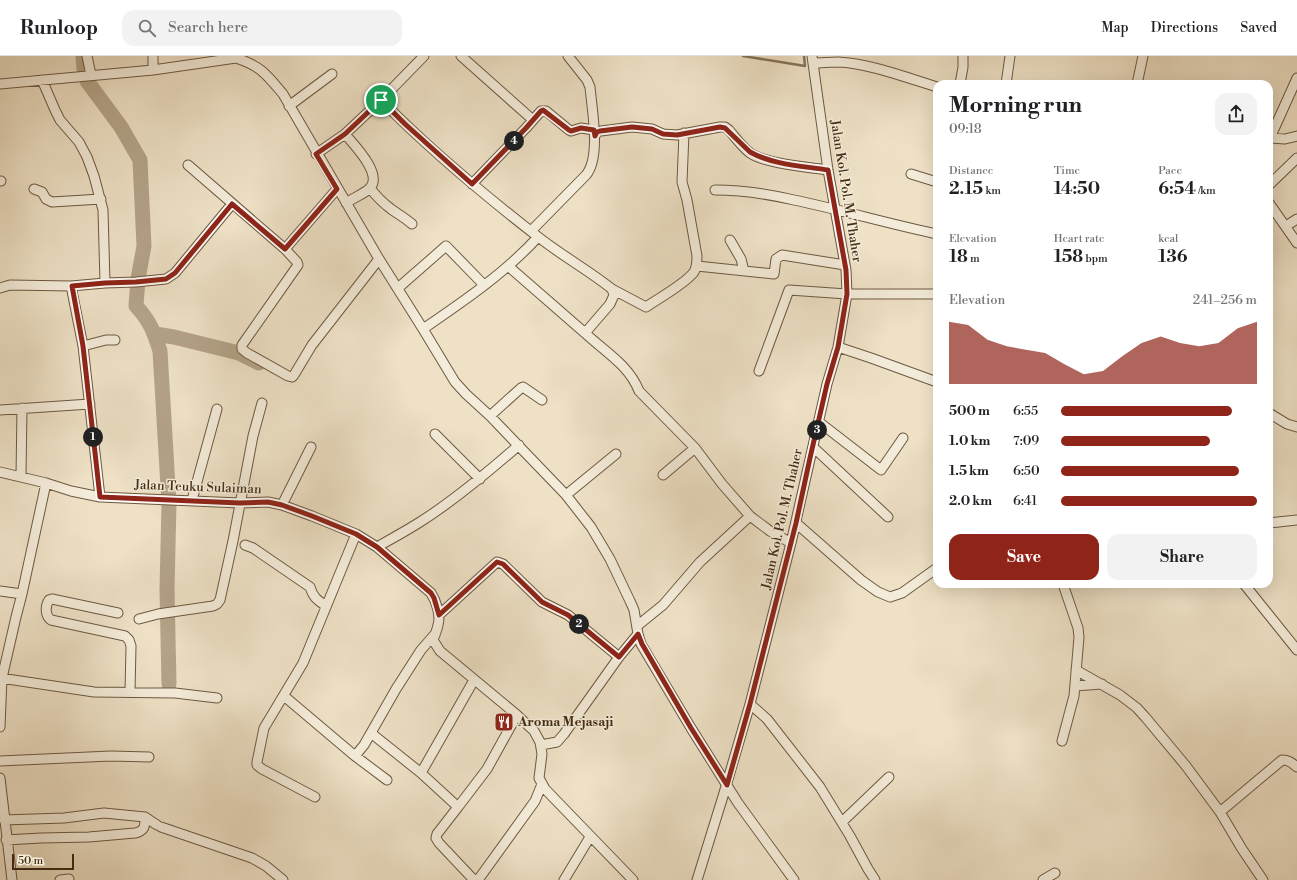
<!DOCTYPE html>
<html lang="en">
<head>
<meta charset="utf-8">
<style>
  body { margin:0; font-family:"Libre Bodoni",serif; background:#f2f2f2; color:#202124; height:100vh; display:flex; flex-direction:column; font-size:15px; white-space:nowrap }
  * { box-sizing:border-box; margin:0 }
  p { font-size:13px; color:#757577 }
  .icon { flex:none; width:22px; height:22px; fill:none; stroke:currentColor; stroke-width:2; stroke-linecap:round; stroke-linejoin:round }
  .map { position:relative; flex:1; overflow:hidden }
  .panel { position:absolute; left:933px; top:24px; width:340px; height:508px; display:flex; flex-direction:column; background:#fff; border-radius:12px; box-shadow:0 4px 16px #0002 }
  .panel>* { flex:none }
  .scale { position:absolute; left:12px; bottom:10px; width:62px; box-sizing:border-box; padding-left:4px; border:2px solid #442c13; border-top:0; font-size:11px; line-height:14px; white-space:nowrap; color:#442c13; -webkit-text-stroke:3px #f4ecda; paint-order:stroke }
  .pin { position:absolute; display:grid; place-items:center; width:34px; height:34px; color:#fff; margin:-17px; border:2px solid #fff; border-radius:50%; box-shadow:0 1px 4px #0007 }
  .km { position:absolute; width:20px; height:20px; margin:-10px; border-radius:50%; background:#222; color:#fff; font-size:11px; line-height:20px; text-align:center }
  .round { display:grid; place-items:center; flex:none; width:42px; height:42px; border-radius:12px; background:#f2f2f2 }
  .head { display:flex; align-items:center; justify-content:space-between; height:68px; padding:0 16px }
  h1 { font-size:22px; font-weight:700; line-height:30px }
  .metrics { display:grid; grid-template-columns:repeat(3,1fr); gap:6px; height:68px; padding:4px 16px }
  .metrics div { display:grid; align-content:center }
  .metrics b { font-size:17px; font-weight:700 }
  .metrics small { font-size:11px; font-weight:400 }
  .metrics p { font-size:11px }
  .chart { height:112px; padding:8px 16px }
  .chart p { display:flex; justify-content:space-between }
  .chart svg { width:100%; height:72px; margin-top:4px; fill:#8f2418; opacity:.7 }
  .cta { display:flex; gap:8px; margin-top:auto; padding:8px 16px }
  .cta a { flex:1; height:46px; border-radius:12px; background:#8f2418; color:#fff; font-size:16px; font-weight:700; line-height:46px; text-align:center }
  .cta a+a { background:#f2f2f2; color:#202124 }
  ul { padding:0 16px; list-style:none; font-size:13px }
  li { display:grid; grid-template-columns:64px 48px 1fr; align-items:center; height:30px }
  li i { height:10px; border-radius:5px; background:#8f2418 }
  header { display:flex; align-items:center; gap:24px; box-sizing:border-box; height:56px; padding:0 20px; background:#fff; border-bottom:1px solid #e0e0e0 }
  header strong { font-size:19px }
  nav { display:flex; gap:22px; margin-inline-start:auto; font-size:14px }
  .search { width:280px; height:36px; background:#f2f2f2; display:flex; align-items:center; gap:10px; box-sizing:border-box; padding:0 14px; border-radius:12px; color:#757577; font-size:15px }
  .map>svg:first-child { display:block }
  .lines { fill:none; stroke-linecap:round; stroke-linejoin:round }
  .stream { stroke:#87735a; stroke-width:2.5 }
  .river { stroke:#b4a389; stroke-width:15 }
  .minor-casing { stroke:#6e5940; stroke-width:11 }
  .minor { stroke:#f4ecda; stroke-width:9 }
  .route-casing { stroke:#fff; stroke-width:8 }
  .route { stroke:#8f2418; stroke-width:5 }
  .labels { text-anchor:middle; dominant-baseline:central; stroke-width:3; stroke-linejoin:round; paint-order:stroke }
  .street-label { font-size:13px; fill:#442c13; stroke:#f4ecda }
  .poi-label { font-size:13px; font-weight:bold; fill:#442c13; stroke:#f4ecda; text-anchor:start }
</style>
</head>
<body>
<header>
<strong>Runloop</strong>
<div class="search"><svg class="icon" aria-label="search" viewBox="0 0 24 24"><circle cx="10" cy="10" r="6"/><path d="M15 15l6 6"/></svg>Search here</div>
<nav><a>Map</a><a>Directions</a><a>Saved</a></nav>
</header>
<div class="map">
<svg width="1297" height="824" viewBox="0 0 1297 824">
  <rect width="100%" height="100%" fill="#eee1c6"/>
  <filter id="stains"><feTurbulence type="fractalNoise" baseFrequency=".005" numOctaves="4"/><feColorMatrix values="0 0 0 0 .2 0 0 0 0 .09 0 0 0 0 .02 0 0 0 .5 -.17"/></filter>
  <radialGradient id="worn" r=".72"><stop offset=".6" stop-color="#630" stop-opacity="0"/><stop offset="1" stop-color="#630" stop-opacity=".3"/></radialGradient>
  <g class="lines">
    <path class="stream" d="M743,0L805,10L804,0"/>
    <path class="river" d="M83,0L84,13
      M87,25L121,71L140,104L144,190L138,223L136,250C150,265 154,276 160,295L169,448L167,534L169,628
      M155,278L174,281L239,297L259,307"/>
    <defs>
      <path id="minor" d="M87,0L91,19
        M461,0L533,64
        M813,7C821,7 830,6 838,6C868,7 908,22 937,31
        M153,14V0
        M42,24L55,54L60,64L79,86L87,101L94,120L103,154L105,227
        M0,28L153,14L236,2C261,10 267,19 283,38L379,203L423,273L455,326L466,338L490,360L566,439L591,471L610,503L630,545L634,554L638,578L641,588L691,672L738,747L794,824
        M960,28L963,11V0
        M1006,28L1010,0
        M1137,28L1143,0
        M381,44C430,94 483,138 537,180C561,199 588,214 612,233L614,239L610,248L585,277C604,295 629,309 639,335L695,392L722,428L750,460L700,506L663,549L637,570
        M289,50L332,18
        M345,78C354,89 383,118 370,132C364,138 353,142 346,147
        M595,80L597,76L601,75L632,71L652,73L663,78L677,79L720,71H725L729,74C735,81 742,91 750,97C766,108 808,111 828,114
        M1269,82L1285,83L1297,80
        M1270,82L1297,22
        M316,98L345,78L381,44L424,0
        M188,109L285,193L297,206L298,209L242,289V293L247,297L288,320L292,321L294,319L312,289L379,203
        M911,118L937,126
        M0,125H1
        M472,128L526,72L541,55H546L569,74L571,75L581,72L594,74
        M1269,129L1297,102
        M370,132C376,140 383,147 391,153C398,158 405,162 412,168
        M34,133L42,136L46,143L52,146L101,143
        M715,134C742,134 768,138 794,144C842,154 889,168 937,178
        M1269,147L1297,187
        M1286,170L1297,163
        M531,175L586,119C601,101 592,54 590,31L587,24L568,0
        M730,184L741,203L744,215
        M285,193L337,133
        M508,210L585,277
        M697,210L774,218L776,203L782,199L845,209
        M71,230L83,290L100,441
        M0,232L10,229L71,230L105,227L136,226L166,223L175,217L232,148
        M398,232L446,190L484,229
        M612,233L646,251C659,242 685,228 694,216C697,211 697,206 697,200L687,144L682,126L684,77
        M423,273C464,245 505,217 538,181
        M83,290L106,284H115
        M838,291L871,302L937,326
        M759,315L789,234L847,238H937
        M0,354L90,348
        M1269,357L1287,368L1297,371
        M490,360L521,332L523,331L542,344
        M819,366L881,414L903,382
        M435,378L480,423
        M813,391L888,461
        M0,416L46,427L71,435L100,441L240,447L268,446L282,449L312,460L356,478L377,491L431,537C436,545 441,559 438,569C437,574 435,579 433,584L440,595L517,659L534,675L540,686L542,698L539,722L545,733L633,824
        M663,419L695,392
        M21,421L22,352
        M566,439L616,398
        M192,444L217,353
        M282,449L311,391
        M750,460L770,475L791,487
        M796,467L861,524L878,536L890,541L902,537L937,512
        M1269,467L1297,464
        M245,489L253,492L310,531C313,541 317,544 326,550
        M377,491C391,483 406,475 420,466C455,444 487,417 519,389
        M1244,528L1297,594
        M0,535L22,538L16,561L2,622L0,671
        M22,538L46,427
        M118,557L52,543L49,544C45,550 45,560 51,564L125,580L129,584L131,590L130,636
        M439,559L497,506L503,508L542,546L568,559L619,601
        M139,563L158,558L213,550L217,548L220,544L233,485L253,380L262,347
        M1076,614L1120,639L1137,652L1146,662L1186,710L1220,756L1242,793L1263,824
        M0,622L94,636L175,637L217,642
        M1075,630L1102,628
        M284,640L355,700L364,689L396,633L421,594L435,578
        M750,648L767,663L820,731L850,780L868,813L875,824
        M371,677L421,717L458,751L437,778L436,782L439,787L474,824
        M1062,685L1074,640L1079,581L1078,572L1063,528
        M541,689L557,686L564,678L619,601L638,578
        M355,700L387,724
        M0,705L111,700L149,701
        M421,717L474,624
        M0,722L12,824
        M315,741L262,713L257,709V706L264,672L303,607L356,478
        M458,751L487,713L517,659
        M1220,756L1282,704C1289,704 1292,707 1297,711
        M4,764L64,762L104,757L145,761L157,769
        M842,766L889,721
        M161,771L252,802L266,810L283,824
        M6,784L41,782L89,781L135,777C145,775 145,770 145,761
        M60,824L69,823
        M478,824L535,745L542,728
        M564,824L590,781
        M697,824L724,737L750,648L791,487L827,328L838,291L847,238L846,214L828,114L812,0
        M1043,824L1055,817"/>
    </defs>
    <use href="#minor" class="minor-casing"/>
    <use href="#minor" class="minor"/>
  </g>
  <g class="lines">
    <defs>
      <path id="route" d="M381,44L405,68L472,128L526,72L541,55L543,54L569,74L571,75L581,72L594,74L595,80L597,76L600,75L632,71L652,73L663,78L677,79L720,71L725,72L750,96C773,109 803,110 828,114L846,214L847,238L838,291L827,328L810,402L796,467L750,648L727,729L691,672L642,588L638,578L619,601L568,559L542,546L503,508L497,506L439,559L434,542L431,537L377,491L356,478L312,460L282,449L268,446L240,447L100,441L83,290L72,230L105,227L136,226L166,223L175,217L232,148L285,193L337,133L316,98L345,78Z"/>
    </defs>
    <use href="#route" class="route-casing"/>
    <use href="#route" class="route"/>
  </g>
  <defs>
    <symbol id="restaurant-square" viewBox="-11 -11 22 22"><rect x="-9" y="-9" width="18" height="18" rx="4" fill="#8f2418" stroke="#f4ecda"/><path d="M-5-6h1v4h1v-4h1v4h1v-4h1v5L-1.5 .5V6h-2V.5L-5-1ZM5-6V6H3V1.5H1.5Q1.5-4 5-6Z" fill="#fff"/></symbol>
  </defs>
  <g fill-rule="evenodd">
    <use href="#restaurant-square" x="493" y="655" width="22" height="22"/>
  </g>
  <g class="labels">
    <g class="street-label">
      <text transform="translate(846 135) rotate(81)">Jalan Kol. Pol. M. Thaher</text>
      <text transform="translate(198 431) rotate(2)">Jalan Teuku Sulaiman</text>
      <text transform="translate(782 463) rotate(-77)">Jalan Kol. Pol. M. Thaher</text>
    </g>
    <g class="poi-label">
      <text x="518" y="666">Aroma Mejasaji</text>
    </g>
  </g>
  <rect width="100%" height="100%" filter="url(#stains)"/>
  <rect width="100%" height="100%" fill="url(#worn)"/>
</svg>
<div class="scale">50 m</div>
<div class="pin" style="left:381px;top:44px;background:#1e9e55"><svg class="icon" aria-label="arrive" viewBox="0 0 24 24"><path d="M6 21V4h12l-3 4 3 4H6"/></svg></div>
<b class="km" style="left:93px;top:381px">1</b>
<b class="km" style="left:579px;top:568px">2</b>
<b class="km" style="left:817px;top:374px">3</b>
<b class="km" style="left:514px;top:85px">4</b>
<section class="panel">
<div class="head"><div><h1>Morning run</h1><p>09:18</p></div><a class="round"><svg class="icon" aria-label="share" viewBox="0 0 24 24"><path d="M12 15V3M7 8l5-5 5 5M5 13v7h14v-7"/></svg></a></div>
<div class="metrics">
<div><p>Distance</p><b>2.15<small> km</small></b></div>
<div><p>Time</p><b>14:50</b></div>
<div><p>Pace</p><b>6:54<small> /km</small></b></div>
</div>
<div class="metrics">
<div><p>Elevation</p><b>18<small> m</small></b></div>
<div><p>Heart rate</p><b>158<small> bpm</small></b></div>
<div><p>kcal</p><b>136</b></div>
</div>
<div class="chart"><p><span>Elevation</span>241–256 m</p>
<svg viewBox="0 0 160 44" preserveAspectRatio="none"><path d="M0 44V6L10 8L20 17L30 21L40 23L50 25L60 32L70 38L80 36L90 27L100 19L110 15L120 19L130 21L140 19L150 10L160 6V44z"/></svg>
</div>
<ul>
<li><b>500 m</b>6:55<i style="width:87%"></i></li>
<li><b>1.0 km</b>7:09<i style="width:76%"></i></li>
<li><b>1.5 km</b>6:50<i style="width:91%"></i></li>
<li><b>2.0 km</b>6:41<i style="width:100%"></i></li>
</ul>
<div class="cta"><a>Save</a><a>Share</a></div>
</section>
</div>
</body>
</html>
